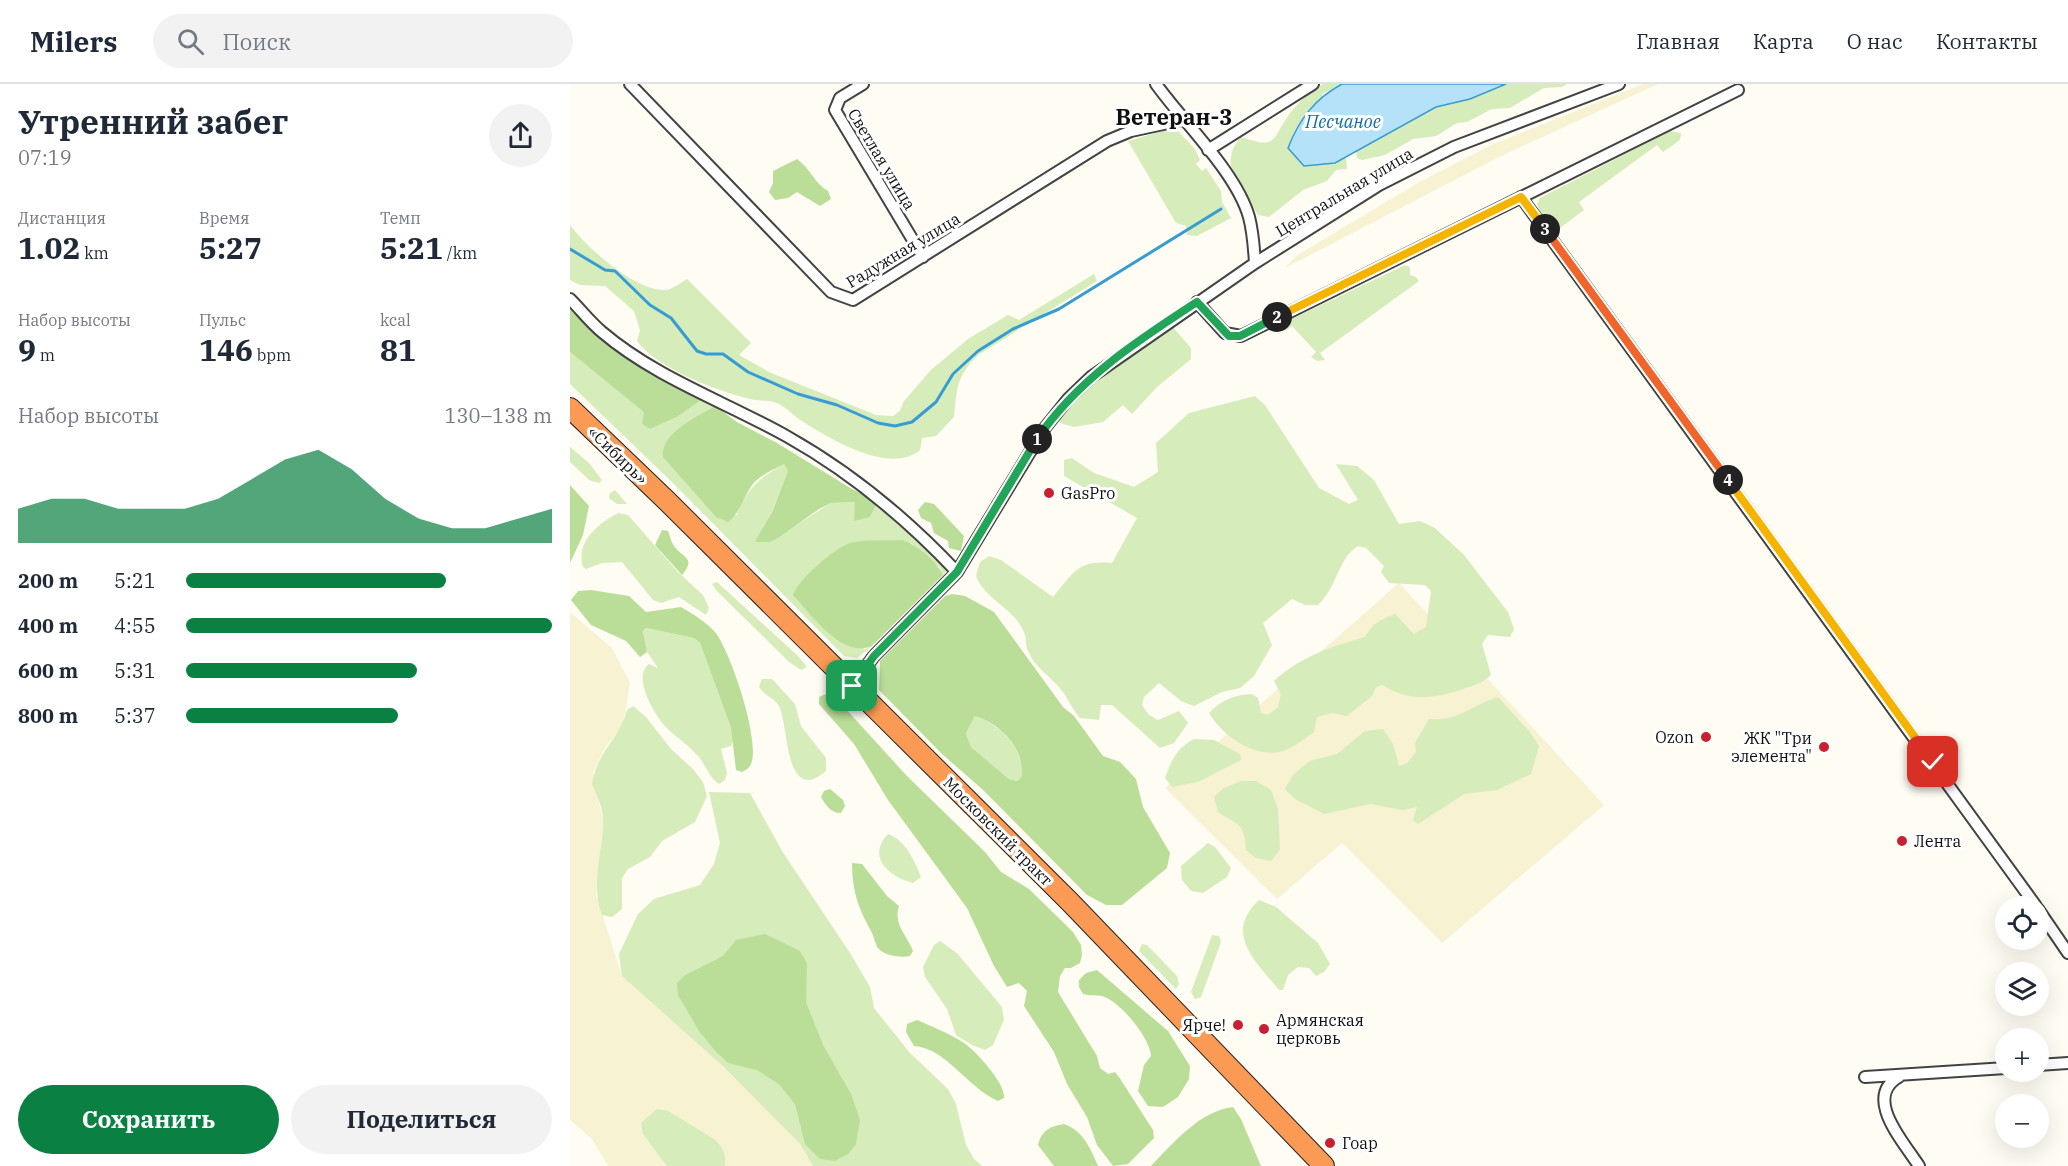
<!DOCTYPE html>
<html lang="ru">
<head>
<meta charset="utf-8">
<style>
  body { margin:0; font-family:"IBM Plex Serif",serif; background:#f2f2f3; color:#1f2937; height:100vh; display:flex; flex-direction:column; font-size:22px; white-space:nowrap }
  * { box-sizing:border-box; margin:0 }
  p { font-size:20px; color:#747a83 }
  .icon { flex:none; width:33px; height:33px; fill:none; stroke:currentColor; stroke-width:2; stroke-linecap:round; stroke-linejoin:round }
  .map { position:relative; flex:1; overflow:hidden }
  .details { display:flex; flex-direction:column; background:#fff; width:570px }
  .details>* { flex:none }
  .fabs { position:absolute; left:1425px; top:812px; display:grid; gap:12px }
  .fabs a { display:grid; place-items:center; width:54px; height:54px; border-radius:50%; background:#fff; box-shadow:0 6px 24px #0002; font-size:30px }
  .pin { position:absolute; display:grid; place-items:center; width:51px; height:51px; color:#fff; margin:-26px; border-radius:12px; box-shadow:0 3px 9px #0006 }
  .km { position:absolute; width:30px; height:30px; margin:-15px; border-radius:50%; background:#222; color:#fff; font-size:16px; line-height:30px; text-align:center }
  .round { display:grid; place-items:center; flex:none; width:63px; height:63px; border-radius:32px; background:#f2f2f3 }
  .headline { display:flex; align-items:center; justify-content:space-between; height:102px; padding:0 18px }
  h1 { font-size:33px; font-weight:800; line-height:45px }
  .stats { display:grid; grid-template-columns:repeat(3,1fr); gap:9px; height:102px; padding:6px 18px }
  .stats div { display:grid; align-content:center }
  .stats b { font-size:30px; font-weight:800 }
  .stats small { font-size:16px; font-weight:400 }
  .stats p { font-size:16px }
  .chart { height:168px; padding:12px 18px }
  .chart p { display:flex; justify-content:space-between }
  .chart svg { width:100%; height:108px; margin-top:6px; fill:#0b8043; opacity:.7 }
  .primary-button { display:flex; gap:12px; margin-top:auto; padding:12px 18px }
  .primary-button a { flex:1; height:69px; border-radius:36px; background:#0b8043; color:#fff; font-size:24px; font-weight:800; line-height:69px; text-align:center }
  .primary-button a+a { background:#f2f2f3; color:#1f2937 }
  ul { padding:0 18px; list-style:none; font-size:20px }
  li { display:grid; grid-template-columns:96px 72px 1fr; align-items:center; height:45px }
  li i { height:15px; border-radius:8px; background:#0b8043 }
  header { display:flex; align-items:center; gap:36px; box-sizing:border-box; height:84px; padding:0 30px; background:#fff; border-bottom:2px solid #e0e1e3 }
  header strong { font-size:28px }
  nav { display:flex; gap:33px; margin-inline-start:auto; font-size:21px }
  .search { width:420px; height:54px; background:#f2f2f3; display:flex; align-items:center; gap:15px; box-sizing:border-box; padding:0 21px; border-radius:33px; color:#747a83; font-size:22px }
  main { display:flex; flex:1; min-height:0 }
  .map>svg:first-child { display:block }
  .farmland { fill:#f7f2d1 }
  .green { fill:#d6ecba }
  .forest { fill:#bade98; fill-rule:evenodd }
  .water { fill:#b5e2f9; stroke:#389cd4; stroke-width:1.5 }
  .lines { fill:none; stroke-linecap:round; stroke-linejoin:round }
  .stream { stroke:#389cd4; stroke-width:3 }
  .street-casing { stroke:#434343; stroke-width:14 }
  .highway-casing { stroke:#212121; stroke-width:22 }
  .street { stroke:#fff; stroke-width:10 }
  .highway { stroke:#fb9a55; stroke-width:20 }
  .split-1-casing { stroke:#fff; stroke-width:12 }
  .split-2-casing { stroke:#fff; stroke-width:12 }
  .split-3-casing { stroke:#fff; stroke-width:12 }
  .split-4-casing { stroke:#fff; stroke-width:12 }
  .split-5-casing { stroke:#fff; stroke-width:12 }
  .split-1 { stroke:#22a559; stroke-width:8 }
  .split-2 { stroke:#22a559; stroke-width:8 }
  .split-3 { stroke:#f5b400; stroke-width:8 }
  .split-4 { stroke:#f0652b; stroke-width:8 }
  .split-5 { stroke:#f5b400; stroke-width:8 }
  .poi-dot { fill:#c8202f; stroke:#fff; stroke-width:2 }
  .labels { text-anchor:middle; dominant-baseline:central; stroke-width:6; stroke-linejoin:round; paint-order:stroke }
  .street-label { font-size:16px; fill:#101010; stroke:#fff }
  .poi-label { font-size:16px; fill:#101010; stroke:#fff; text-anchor:start }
  .water-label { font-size:18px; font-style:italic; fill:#116ea9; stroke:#fff }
  .district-label { font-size:22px; font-weight:bold; fill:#101010; stroke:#fff }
</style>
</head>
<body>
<header>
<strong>Milers</strong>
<div class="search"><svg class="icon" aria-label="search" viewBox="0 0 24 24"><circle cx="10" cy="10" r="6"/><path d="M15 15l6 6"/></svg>Поиск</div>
<nav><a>Главная</a><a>Карта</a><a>О нас</a><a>Контакты</a></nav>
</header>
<main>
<section class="details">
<div class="headline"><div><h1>Утренний забег</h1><p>07:19</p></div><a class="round"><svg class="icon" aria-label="share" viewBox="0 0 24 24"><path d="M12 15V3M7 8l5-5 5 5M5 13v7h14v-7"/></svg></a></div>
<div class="stats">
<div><p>Дистанция</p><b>1.02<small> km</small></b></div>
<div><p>Время</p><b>5:27</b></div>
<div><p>Темп</p><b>5:21<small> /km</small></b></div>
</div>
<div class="stats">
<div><p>Набор высоты</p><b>9<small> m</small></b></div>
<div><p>Пульс</p><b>146<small> bpm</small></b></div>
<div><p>kcal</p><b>81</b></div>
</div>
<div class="chart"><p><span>Набор высоты</span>130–138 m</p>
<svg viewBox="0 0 160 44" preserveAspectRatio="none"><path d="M0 44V30L10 26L20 26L30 30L40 30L50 30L60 26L70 18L80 10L90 6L100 14L110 26L120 34L130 38L140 38L150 34L160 30V44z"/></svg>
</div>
<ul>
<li><b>200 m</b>5:21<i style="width:71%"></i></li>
<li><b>400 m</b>4:55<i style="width:100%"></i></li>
<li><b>600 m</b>5:31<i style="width:63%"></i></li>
<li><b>800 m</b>5:37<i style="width:58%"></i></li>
</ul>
<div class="primary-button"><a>Сохранить</a><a>Поделиться</a></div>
</section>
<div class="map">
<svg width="1498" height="1082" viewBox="0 0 1498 1082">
  <rect width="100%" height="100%" fill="#fffcf3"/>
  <path class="farmland" d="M1073,0H1088L929,73L715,184L726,172L846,100L921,61Z
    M829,499L1034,721L872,859L772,759L707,815L595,704Z
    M0,528L42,564L60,599L53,640L34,665L23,689L33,737L26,811L52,892L154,982L230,1060L243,1082H38L22,1055L0,1036Z"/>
  <path class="green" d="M753,0H772L752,10L764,79L776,73L777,85L766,86L757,97L733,106L699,133L688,131C672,106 646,81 671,53C707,65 701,57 718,32C727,19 739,8 753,0Z
    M936,0H997L992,3L974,4L940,24L922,25L897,38L887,39L866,52L843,55L815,71L792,76L787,74L786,67L866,23L900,15Z
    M607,46L625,65L630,76L626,80L632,87L636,84L651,107L652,118L661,134L627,152L617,151L616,142L606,139L558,57L593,47Z
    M1100,47L1111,49L1110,56L1093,68L1087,61L1009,118L1014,126L986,147L969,126L967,120L970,114Z
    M0,141C16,163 66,208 96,206C102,205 111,199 117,195L181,259L169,271L201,289L306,331L323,332L330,327L334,317L361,286L398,255L438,231L449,236L524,190L527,197L408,271C386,293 387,304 384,333L366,352L352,354L350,366C320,392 256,353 229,335C222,330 214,322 207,319C199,316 188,317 180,315C147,307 86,284 67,257L70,246L64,227L35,202L10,201L0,196Z
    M835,181L840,183V191L846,193L849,197L750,269L755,276L747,277L741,273L746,268L722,242L716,247L720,236Z
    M601,241L621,264V275L587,303L562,330L553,321L533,338L504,343L490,339L488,335L523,299Z
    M0,268L75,328L72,340L80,345L107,333L134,314L145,322L111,344L166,432C178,403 188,395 214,380L218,387L192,452L200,458L261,419L308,417L378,485L373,491L369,483L341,459L293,566L302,562L287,574L274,572L106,402L0,300Z
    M685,312L695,321L749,404L779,420L788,416L766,380L787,382L804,396L829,440L850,437L865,444L894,471L938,528L944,545L940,553L918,551L912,560L921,591C913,599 904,601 893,605C863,615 840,618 812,601L806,603L802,612L777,632L762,629L747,633L744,648C735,654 726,662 716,666C688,677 652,652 639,629C651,616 664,611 682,610L688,614L691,629L698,631L708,623L711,610L704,597C731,572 761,563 795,553C802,540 811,535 825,530L844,550L856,543L861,507L855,501L819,499L811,488L814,482L796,464L788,462C768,474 767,504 748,521H735L722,515L693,539L702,561L684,592L670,604L652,608L624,622L611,617L589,599L574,613L572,621L579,631L588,636L609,627L618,639L604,659L590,664L542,621H531L529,636L510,634C502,625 499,616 492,607C482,593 466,585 459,569C453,557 460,555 449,539C436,521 414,513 406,492L410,478L419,472L431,476L483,513C504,488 508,476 542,479L567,434L494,392V376L502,374L524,389L564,403L588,388L586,359L619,329Z
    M0,363L19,379L32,396L29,399L19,396L0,378Z
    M45,406L57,420H47L39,414L40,409Z
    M48,429L58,431L108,488L133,511L139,524L136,531L109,513L91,519L83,516L52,478L32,479L16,485L13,483C5,458 29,439 48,429Z
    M147,498L228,572L237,583L231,586L219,578L146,506L142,500Z
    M76,544L124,554L130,559L161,644L163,657L161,662L151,665L157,689L155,696L149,700C138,693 136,680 127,671C118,660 105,653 95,642C84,630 62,593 79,580L88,584L77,568L73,547Z
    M192,595H202L225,620L231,642L256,674V687C214,723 219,640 209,622C204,614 195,612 189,603Z
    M928,613L959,647L969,662L961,690L927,706L894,710L848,740L843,736L847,723L833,726L800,720L754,730L725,715L715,705L723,691L740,677L767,670L795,647L813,645L823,660L829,682L837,679L846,668L845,659L859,635C886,638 903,621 928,613Z
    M63,622L76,633L101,665L123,685L133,698L137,712L125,738L92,757L80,773L58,785L52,794V825L42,833L32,831C20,801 33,767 33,736C33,723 27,712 22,700C27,667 50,654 57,626Z
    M405,632C431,641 455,665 451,694L447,697L439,695L401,663L396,649Z
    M624,655L644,656L670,670L671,676L628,698L602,703L595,694C602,675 606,665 624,655Z
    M671,697H686L701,706L708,725L710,766L701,777L686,774L676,766C674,737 669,742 648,728L644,713L652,705Z
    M139,708L180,709L212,767L280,869L300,903L304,924L340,969L378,1005L386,1020L396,1061L404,1075L412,1082H243L230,1060L154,983L52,892L49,870L68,830L84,815L130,801L144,780L150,759Z
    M318,750C335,756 345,777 351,793L343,799C319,793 296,773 318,750Z
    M638,759L645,763L661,784L657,793L633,809L621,807L612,796L611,782Z
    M689,816L706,823L748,859L760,880L754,888L746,892L739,884L728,883L718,891L713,906H709C686,877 653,850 689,816Z
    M642,851L649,852L651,858L631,913L625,915L621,908Z
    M370,857L387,869L432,923L434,936L423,961L415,966L402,961L386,951L377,925L355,893L353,883L364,861Z
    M572,860L577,861L607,892L609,900L606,905L569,867Z
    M87,1025L98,1027L144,1055C153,1063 156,1070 155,1082H97L73,1050L71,1039Z"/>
  <path class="forest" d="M227,75C240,84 245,100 258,107L261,115L250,122L227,108L218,114L205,116L199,108L203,99V87Z
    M0,213L49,260L134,314L107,333L80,345L72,340L74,328L0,268Z
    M145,322L167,338L207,359L282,405L308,417L300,433L284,437L285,418L261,419L249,425L208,454L200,458H185L202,428L218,387L214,380C205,385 195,389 188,395C174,406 173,427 158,438L146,433L93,373C90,349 127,333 145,322Z
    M0,401L19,422L13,451L0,479Z
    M355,418L364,420L394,452L391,467L379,464L378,457L364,449L361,439L351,434L348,426Z
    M92,446L98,447C100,451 101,458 104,462C112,474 127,473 112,491L85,461Z
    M332,456C347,461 366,476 373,491L302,562C272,575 242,531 223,511C227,497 266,462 281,459C296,455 316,457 332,456Z
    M21,506L59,512L76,528L111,523C123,530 136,538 145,548C160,566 193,662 180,682C178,685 175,686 172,688L166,686L161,644L130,559L124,554L76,544L73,547L77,568L70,573L56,557L21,541L1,516L8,507Z
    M382,510L395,512L424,528L493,623L504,632L533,672L550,678L566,695L573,723L600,769L597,784L552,821H536L517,811L412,705L372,670L309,606L310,577L375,512ZM405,632C431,640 456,666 451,694L447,697L439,695L401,663L396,649Z
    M256,610L265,613L336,691L415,768L431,788L459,805L503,848L511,861L512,871L510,879L501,884H495L490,892L488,908L527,972L530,984L538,990L545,988L549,993L583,1046L584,1054L558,1080L543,1082L527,1061L517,1033L497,1000L484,968L454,922L457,907L449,899L437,903L424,882L397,824L318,716L284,660L249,620V613Z
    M260,705L273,716L275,722L271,729C260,729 256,721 251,713L254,707Z
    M282,779L292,780L317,812L329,822C323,841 337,851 343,867L340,872C331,874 315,872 308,864C305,860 304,852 301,847C288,824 282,806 282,779Z
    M195,850L230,867L237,879L236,918L253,961L281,1010L290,1036L286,1060L278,1070L265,1077L250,1075L235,1060L225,1020L209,1000L187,986L158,979L146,968L129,947L108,911L107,899L115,891L153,872L166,856Z
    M527,886L598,947L620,982L619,995L608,1013L593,1023L578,1022L568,1007L574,981L581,972C580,954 550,917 532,912C526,911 520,912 513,910L509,903V896L516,889Z
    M347,936C363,943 379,949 394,959C406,967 436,1000 434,1014L428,1017C398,1004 376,964 344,962L336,948L337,940Z
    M663,1023L671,1035L691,1082H581C603,1059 630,1027 663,1023Z
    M494,1040C513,1047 520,1063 528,1082H484L468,1061C471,1047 480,1042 494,1040Z"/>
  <path class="water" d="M772,0H936L900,15L866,23L765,79L734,82L718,64C729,36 744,15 772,0Z"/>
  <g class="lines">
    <path class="stream" d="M0,165L35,186L45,187L80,221L101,234L127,267L136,270H153L178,288L228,310L267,321L308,339L325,342L342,338L366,318L383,290L408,267L443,245L489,225L651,125"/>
    <defs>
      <path id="street" d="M60,0L261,208L283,216L537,57L561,47L612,36
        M293,0L270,14L265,26L353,173
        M586,0C614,39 666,88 679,133C683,148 684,163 685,179
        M638,66L743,0
        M951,113L1466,822
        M0,215C11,226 20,238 32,248C86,294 156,318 218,353C282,389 337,435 387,488
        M627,218L655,249L671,252L1168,6
        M282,602L304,572L387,488L474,345L498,315L521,293L685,179L809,101L884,63L1049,0
        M1468,825L1498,869
        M1468,981L1498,979
        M1330,992C1292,1013 1333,1057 1349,1082
        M1295,993L1436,984"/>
      <path id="highway" d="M0,324L97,417L500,818L754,1082"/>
    </defs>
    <use href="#street" class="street-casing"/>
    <use href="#highway" class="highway-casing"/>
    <use href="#street" class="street"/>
    <use href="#highway" class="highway"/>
  </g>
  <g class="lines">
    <defs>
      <path id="split-1" d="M282,602L304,572L387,488L467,355"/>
      <path id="split-2" d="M467,355C508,295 567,257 627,218L659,252H670L707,233"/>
      <path id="split-3" d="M707,233L951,113L975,145"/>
      <path id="split-4" d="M975,145L1158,396"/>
      <path id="split-5" d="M1158,396L1363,678"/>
    </defs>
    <use href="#split-1" class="split-1-casing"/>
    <use href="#split-2" class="split-2-casing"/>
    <use href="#split-3" class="split-3-casing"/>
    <use href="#split-4" class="split-4-casing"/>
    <use href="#split-5" class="split-5-casing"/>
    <use href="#split-1" class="split-1"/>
    <use href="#split-2" class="split-2"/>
    <use href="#split-3" class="split-3"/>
    <use href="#split-4" class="split-4"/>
    <use href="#split-5" class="split-5"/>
  </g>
  <g class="poi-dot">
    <circle cx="479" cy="409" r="6"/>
    <circle cx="1136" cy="653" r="6"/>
    <circle cx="1254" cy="663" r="6"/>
    <circle cx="1332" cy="757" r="6"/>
    <circle cx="668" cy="941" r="6"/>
    <circle cx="694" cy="945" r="6"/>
    <circle cx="760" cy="1059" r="6"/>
  </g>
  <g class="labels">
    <g class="street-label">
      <text transform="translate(312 75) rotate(59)">Светлая улица</text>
      <text transform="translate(774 108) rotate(-31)">Центральная улица</text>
      <text transform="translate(333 166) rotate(-31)">Радужная улица</text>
      <text transform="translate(48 371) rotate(44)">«Сибирь»</text>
      <text transform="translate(428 747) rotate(45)">Московский тракт</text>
    </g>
    <g class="poi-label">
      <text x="491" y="409">GasPro</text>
      <text x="1124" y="653" text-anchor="end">Ozon</text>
      <text x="1242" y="654" text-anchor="end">ЖК "Три<tspan x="1242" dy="18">элемента"</tspan></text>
      <text x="1344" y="757">Лента</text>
      <text x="706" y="936">Армянская<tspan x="706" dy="18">церковь</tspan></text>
      <text x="656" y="941" text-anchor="end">Ярче!</text>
      <text x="772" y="1059">Гоар</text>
    </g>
    <g class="water-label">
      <text x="773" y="37">Песчаное</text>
    </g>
    <g class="district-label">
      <text x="604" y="32">Ветеран-3</text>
    </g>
  </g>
</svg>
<div class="fabs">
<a><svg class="icon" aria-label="locate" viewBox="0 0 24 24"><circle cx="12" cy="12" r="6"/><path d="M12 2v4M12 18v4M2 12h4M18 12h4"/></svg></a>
<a><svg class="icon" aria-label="layers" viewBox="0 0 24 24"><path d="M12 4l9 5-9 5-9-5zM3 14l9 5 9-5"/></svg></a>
<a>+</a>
<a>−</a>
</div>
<div class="pin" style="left:282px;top:602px;background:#1e9e55"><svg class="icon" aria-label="arrive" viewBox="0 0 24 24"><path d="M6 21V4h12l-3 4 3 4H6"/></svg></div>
<div class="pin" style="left:1363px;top:678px;background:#d93025"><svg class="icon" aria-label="check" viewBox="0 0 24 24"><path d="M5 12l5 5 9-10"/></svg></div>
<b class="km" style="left:467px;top:355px">1</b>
<b class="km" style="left:707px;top:233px">2</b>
<b class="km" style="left:975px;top:145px">3</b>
<b class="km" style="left:1158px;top:396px">4</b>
</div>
</main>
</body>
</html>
